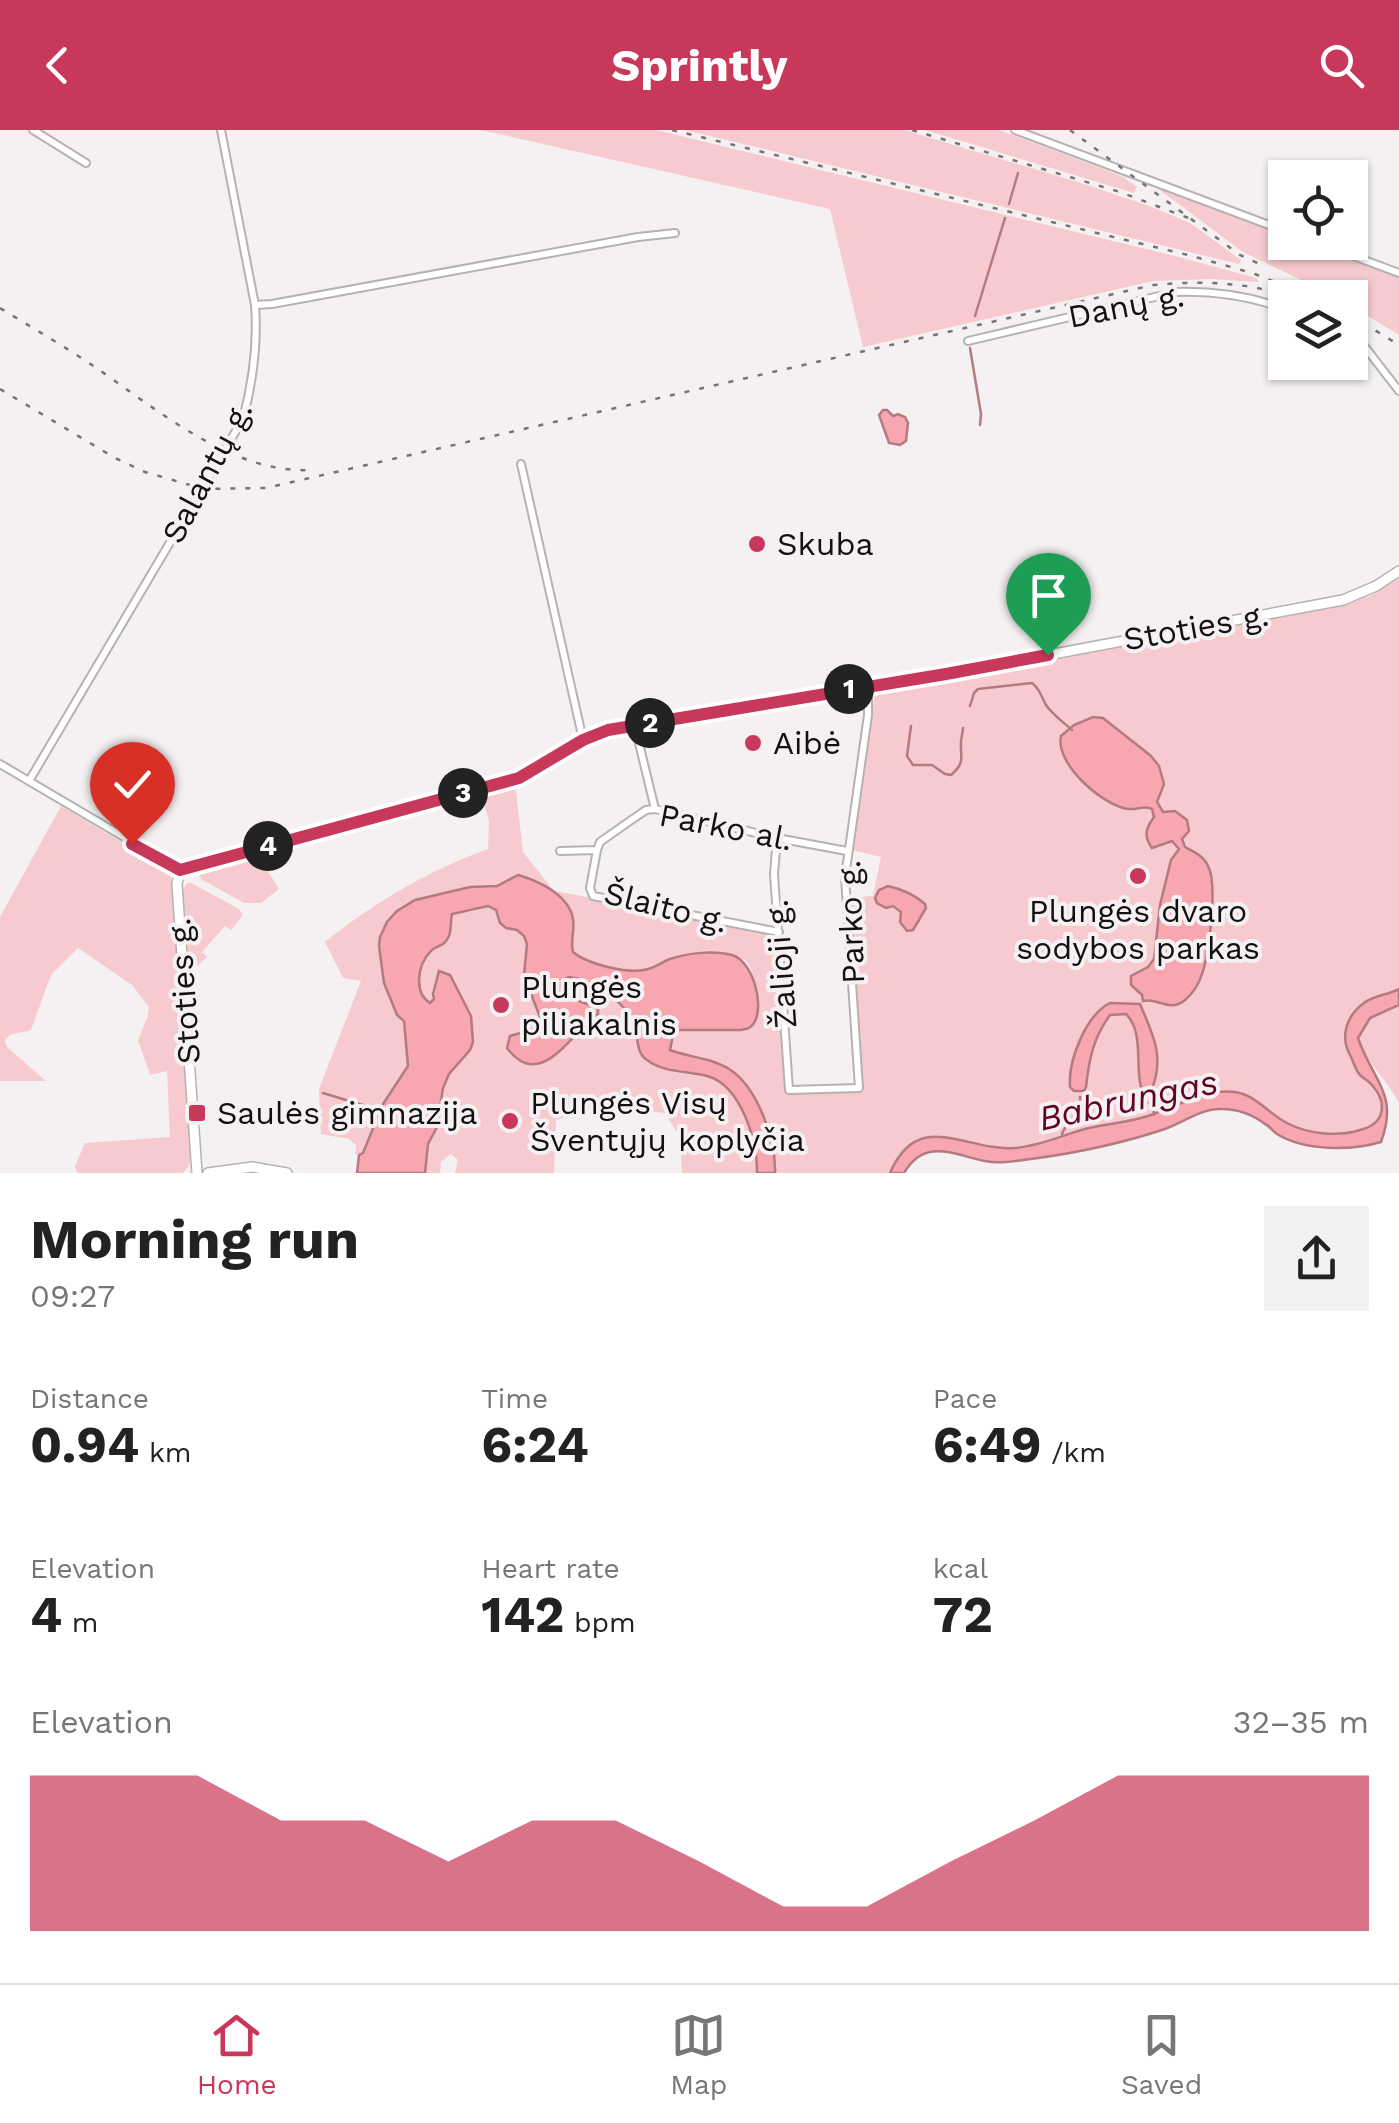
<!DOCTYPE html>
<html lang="en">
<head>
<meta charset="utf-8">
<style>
  body { margin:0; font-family:"Work Sans",sans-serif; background:#f2f2f2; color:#222; height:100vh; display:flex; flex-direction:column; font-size:38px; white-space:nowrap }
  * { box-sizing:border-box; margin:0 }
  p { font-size:32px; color:#767676 }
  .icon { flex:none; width:55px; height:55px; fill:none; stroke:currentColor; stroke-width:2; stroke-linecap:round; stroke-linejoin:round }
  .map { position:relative; height:1043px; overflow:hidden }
  .sheet { display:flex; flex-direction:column; background:#fff; flex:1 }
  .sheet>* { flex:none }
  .fabs { position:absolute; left:1268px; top:30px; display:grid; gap:20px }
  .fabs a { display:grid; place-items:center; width:100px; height:100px; border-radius:0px; background:#fff; box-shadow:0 2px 8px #0004; font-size:50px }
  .pin { position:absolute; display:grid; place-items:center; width:85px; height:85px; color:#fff; margin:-102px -42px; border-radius:50% 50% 50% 0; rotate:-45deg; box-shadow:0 0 10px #0007 }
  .pin .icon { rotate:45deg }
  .km { position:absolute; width:50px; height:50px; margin:-25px; border-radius:50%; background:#222; color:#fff; font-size:28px; line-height:50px; text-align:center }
  .round { display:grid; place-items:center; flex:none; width:105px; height:105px; border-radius:0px; background:#f2f2f2 }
  .head { display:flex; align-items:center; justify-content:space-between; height:170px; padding:0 30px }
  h1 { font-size:55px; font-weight:700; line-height:75px }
  .stats { display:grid; grid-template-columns:repeat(3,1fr); gap:15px; height:170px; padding:10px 30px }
  .stats div { display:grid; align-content:center }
  .stats b { font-size:50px; font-weight:700 }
  .stats small { font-size:28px; font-weight:400 }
  .stats p { font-size:28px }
  .chart { height:280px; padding:20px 30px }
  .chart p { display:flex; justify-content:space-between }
  .chart svg { width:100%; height:180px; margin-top:10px; fill:#c8385a; opacity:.7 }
  header { display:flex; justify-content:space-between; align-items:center; height:130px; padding:0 30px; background:#c8385a; color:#fff; font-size:45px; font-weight:700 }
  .tab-bar { display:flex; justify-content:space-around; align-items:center; height:140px; border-top:2px solid #e0e0e0; background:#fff; font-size:28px; color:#767676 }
  .tab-bar a { display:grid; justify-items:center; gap:5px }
  .tab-bar .selected { color:#c8385a }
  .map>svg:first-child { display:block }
  .green { fill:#f7cacf }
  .water { fill:#f8a7b0; stroke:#b37a80; stroke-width:2.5 }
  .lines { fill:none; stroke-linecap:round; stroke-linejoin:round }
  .stream { stroke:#b37a80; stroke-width:2.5 }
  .street-casing { stroke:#b6b2b2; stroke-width:10 }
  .secondary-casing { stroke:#b6b2b2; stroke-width:12 }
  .street { stroke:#fff; stroke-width:6 }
  .secondary { stroke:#fff; stroke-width:9 }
  .rail { stroke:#777474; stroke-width:2.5; stroke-dasharray:5 10; stroke-linecap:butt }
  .route-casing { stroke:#fff; stroke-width:20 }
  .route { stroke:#c8385a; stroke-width:12 }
  .poi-dot { fill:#c8385a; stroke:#f5f0f1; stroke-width:4 }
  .labels { text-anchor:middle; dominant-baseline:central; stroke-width:8; stroke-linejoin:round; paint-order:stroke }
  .street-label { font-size:32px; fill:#121010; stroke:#f5f0f1 }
  .poi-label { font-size:32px; fill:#121010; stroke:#f5f0f1; text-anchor:start }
  .water-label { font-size:35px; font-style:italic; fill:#630222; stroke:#f5f0f1 }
</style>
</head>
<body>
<header><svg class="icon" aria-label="back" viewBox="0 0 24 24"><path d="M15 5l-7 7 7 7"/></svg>Sprintly<svg class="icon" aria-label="search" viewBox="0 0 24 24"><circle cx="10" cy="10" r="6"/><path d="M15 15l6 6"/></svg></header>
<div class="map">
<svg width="1399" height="1043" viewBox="0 0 1399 1043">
  <rect width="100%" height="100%" fill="#f5f0f1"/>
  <path class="green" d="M481,0H656L1175,126L1256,148L1259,152L1211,149L1153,151L863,217L830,79Z
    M685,0H904L1081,53L1152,77L1190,93L1241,130L1239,134Z
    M925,0H999L1106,40L1123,47L1137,57L1134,63Z
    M1157,58L1285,105V112L1306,113L1399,146V205L1350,175V168L1336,167L1243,122Z
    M1399,449V859L1373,868L1351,927L1358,943L1372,955L1384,976L1383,985L1375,993L1360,1000L1322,1004L1286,993L1261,974L1194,969L1146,986L1087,998L1017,1018L992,1017L937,1005L899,1024L890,1043H775C776,1011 757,958 729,939C713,928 688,926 670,921C671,907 673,901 688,899L756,868C754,859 754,846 750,837C739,815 687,823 669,829C659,833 651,840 640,841C622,842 586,833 573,822L570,810L573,797L554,761L518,745L497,756H477L425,767L388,868L397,885L404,891L408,936L383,974L363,1024H355L356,1015L349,1009L321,1004L319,959L361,851L343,848L325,812C372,774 431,739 488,719L489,691L481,663L515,653L523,722L554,761L779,802L788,960L861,961L852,767L873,766L881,727L852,720L875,562L1348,474L1370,466Z
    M61,676L163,737L171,747L191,1025L189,1036L183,1043H77L75,1036L85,1013L170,1007L167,941L150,945L138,910L148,886L149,877L132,855L78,818L51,845L31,900L10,905L5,910L6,916L46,951H0V787Z
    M257,724L279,759L261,773H244L201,749L199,742Z
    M187,753H191L239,779L243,785L231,800L225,796L202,822L207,827L191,841L189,839L183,767V760Z
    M488,776L496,780L501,793L506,798L517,800L524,806L527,814L524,845L541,890L538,898L516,903L507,918L537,934L566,917L591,889L598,884V878L565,866L558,861L561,853L568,846C592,850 621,870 633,892C636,899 637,908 638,915C650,924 664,936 678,942C688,946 700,944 710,947C742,958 758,1013 757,1043H682L680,1007L665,983C637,980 607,974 579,980C570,982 566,988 556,990L554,1043H455L458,1030L451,1024L441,1032L440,1043H425L428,1014L437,997L443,958L449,944L470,920L473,899L444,842H439C435,848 433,862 434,869L430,873C415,863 417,842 426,826C432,817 444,809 451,801L452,784L458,781L471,782Z
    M1399,875V973C1387,949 1367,934 1358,908L1370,888Z"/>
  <path class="water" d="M883,280H887L893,286L898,284L905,287L908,293L906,311L900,315L889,313L879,285Z
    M1093,587L1103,588L1151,626L1159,636L1164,654L1157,672L1163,682L1175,681L1187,690L1189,701L1182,709L1185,717C1194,722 1204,726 1208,736C1218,754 1209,824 1202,844C1199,854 1193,863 1185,870C1170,883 1157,867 1143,871L1142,865L1131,855V846L1148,837L1154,829L1160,775L1171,730L1179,719L1172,711L1152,718C1143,706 1146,698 1154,687L1152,679C1142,675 1138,680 1128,679C1102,675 1055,634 1061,606L1074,595Z
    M518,745C539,751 569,765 573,789C575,801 570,810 573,822C587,834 630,845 648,839C656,837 662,832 670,829C688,823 714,820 732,825C753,831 765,876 754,893C750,899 747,899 740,900H678L673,905L670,920C688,927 712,928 729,939C758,957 776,1011 775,1043H757C758,1012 741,955 707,946C688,941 664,943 647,930C635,922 639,907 634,895C625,871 593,849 568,847L561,853L558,861L565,866L598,878V884C573,900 541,964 507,918L510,906L537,898L541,890L524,845L527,814L524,806L517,800L506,798L500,793L496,780L488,776L452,784C450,792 452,801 448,808C443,818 437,814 430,822C417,836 414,863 430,873L434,869L433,864L439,841L450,845L471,886L473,912L470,920L449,944L443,958L437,997L428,1014L425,1043H357L359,1025L363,1023L383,974L408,936L404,891L397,885L384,853L379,816L380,807L387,792L397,781L415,770L470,757L497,756Z
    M888,756C901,759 915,765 925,774L926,778L913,800L907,801L900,792L901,782L893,776L886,778L877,773L875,768L879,760Z
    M1399,859V875L1370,888L1358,908C1373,952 1399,963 1381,1012C1351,1021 1304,1021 1277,1004C1272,1001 1270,996 1265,994C1253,985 1238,979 1222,979C1202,978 1184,992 1165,999C1123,1013 1076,1023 1031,1029C1016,1031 1000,1034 985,1031C954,1025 925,1007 904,1043H890C919,977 966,1022 1015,1018C1040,1016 1065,1004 1089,998C1108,994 1129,992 1148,986C1176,977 1205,958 1235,962C1256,965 1269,984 1287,993C1308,1004 1337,1007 1360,1000C1385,994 1388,973 1372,955C1369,951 1364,949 1360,945C1355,940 1354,932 1350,925C1340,907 1346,886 1364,873C1374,865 1388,865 1399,859Z
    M1110,873L1140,874C1152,903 1165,925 1152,959L1148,961L1141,957C1135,934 1144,902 1126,884L1110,885C1093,908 1089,930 1086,957L1084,961H1074L1070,957C1068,930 1086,885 1110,873Z"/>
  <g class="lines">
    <path class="stream" d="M1009,74L1018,43
      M975,186L1005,88
      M970,218L981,284L980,295
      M970,576L974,563L978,559L1032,553C1040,559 1041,566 1046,575C1053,585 1063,592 1072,600
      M911,596L907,626L913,635H932L945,644L951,645C966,632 960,628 961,612C961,607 963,603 963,598
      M323,963L379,980
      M1144,966V970L1153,976L1154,985
      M1062,1004C1067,990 1082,985 1080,967"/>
    <defs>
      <path id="street" d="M33,0L86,33
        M1015,0L1285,101
        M1316,112L1399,143
        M255,175L272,174L638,107L675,103
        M1350,209L1365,217L1399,261
        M968,211L1176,162C1213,161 1250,166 1285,179
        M521,334L583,610
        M635,597L655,679
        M0,634L180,740
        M29,651L243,289C253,251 258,214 255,175L221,0
        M777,708L774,744L789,960L859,958L845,747L868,585V558
        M597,720L590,758L593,766L779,802
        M560,721L597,720L600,712L627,693L646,680L655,679L777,708L847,721"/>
      <path id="secondary" d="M197,1043L177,754L180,740L519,648L583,610L608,601L946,544L1343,470L1376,456L1399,441
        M208,1043L252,1037L287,1043"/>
    </defs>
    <use href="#street" class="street-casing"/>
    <use href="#secondary" class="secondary-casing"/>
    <use href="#street" class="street"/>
    <use href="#secondary" class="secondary"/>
    <path class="rail" d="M672,0L1192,126L1252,143L1316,168
      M912,0L1120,62L1191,89
      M1070,0L1240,125L1266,137
      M0,178C31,197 62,215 92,235C154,277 231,344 311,340
      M1350,185L1399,215
      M0,259L115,328L145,342L204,359L266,358L1153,155C1199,151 1247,151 1292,168"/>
  </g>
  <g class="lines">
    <defs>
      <path id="route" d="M132,714L180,740L519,648L583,610L608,600L946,544L1048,525"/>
    </defs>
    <use href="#route" class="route-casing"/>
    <use href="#route" class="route"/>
  </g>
  <g class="poi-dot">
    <circle cx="757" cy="414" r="10"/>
    <circle cx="753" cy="613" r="10"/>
    <circle cx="1138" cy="746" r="10"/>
    <circle cx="501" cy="875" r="10"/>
    <rect x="187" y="973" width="20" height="20" rx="5"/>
    <circle cx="510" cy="991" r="10"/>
  </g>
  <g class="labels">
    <g class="street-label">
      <text transform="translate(1126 176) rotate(-11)">Danų g.</text>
      <text transform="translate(207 342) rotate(-62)">Salantų g.</text>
      <text transform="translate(1196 497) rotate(-10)">Stoties g.</text>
      <text transform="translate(726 697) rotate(11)">Parko al.</text>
      <text transform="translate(666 777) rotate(14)">Šlaito g.</text>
      <text transform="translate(851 792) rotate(-92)">Parko g.</text>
      <text transform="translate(781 834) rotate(-94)">Žalioji g.</text>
      <text transform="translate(184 861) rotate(-94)">Stoties g.</text>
    </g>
    <g class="poi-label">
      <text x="777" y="414">Skuba</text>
      <text x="773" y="613">Aibė</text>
      <text x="1138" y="781" text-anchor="middle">Plungės dvaro<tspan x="1138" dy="37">sodybos parkas</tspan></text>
      <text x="521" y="857">Plungės<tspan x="521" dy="37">piliakalnis</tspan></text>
      <text x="530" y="973">Plungės Visų<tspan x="530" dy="37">Šventųjų koplyčia</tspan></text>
      <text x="217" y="983">Saulės gimnazija</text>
    </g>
    <g class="water-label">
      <text transform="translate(1128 970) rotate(-12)">Babrungas</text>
    </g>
  </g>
</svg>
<div class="fabs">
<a><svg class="icon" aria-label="locate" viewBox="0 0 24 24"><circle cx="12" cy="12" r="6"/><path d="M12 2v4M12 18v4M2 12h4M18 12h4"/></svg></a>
<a><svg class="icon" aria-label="layers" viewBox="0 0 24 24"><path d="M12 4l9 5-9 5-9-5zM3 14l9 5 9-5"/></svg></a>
</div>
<div class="pin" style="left:1048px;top:525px;background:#1e9e55"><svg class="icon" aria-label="arrive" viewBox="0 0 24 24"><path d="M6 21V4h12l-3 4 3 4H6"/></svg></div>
<div class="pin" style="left:132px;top:714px;background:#d93025"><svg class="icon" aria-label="check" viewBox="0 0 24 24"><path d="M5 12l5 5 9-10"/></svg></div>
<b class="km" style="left:849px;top:559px">1</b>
<b class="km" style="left:650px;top:593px">2</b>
<b class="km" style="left:463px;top:663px">3</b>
<b class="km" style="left:268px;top:716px">4</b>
</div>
<section class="sheet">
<div class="head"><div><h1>Morning run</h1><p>09:27</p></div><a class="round"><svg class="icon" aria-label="share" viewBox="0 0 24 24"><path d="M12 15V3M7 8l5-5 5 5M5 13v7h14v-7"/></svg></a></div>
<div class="stats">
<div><p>Distance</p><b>0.94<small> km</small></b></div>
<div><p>Time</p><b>6:24</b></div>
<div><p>Pace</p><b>6:49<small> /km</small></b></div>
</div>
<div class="stats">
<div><p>Elevation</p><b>4<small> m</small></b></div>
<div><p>Heart rate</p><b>142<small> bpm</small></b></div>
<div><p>kcal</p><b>72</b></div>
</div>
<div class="chart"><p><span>Elevation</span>32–35 m</p>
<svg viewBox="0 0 160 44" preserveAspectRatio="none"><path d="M0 44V6L10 6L20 6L30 17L40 17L50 27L60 17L70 17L80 27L90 38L100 38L110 27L120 17L130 6L140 6L150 6L160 6V44z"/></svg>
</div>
</section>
<nav class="tab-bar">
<a class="selected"><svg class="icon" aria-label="home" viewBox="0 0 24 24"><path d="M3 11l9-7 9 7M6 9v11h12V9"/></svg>Home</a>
<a><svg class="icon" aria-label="map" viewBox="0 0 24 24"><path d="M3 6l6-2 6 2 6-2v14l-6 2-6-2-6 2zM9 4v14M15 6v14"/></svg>Map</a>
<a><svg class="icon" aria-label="saved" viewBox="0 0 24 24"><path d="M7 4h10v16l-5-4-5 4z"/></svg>Saved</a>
</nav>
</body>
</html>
